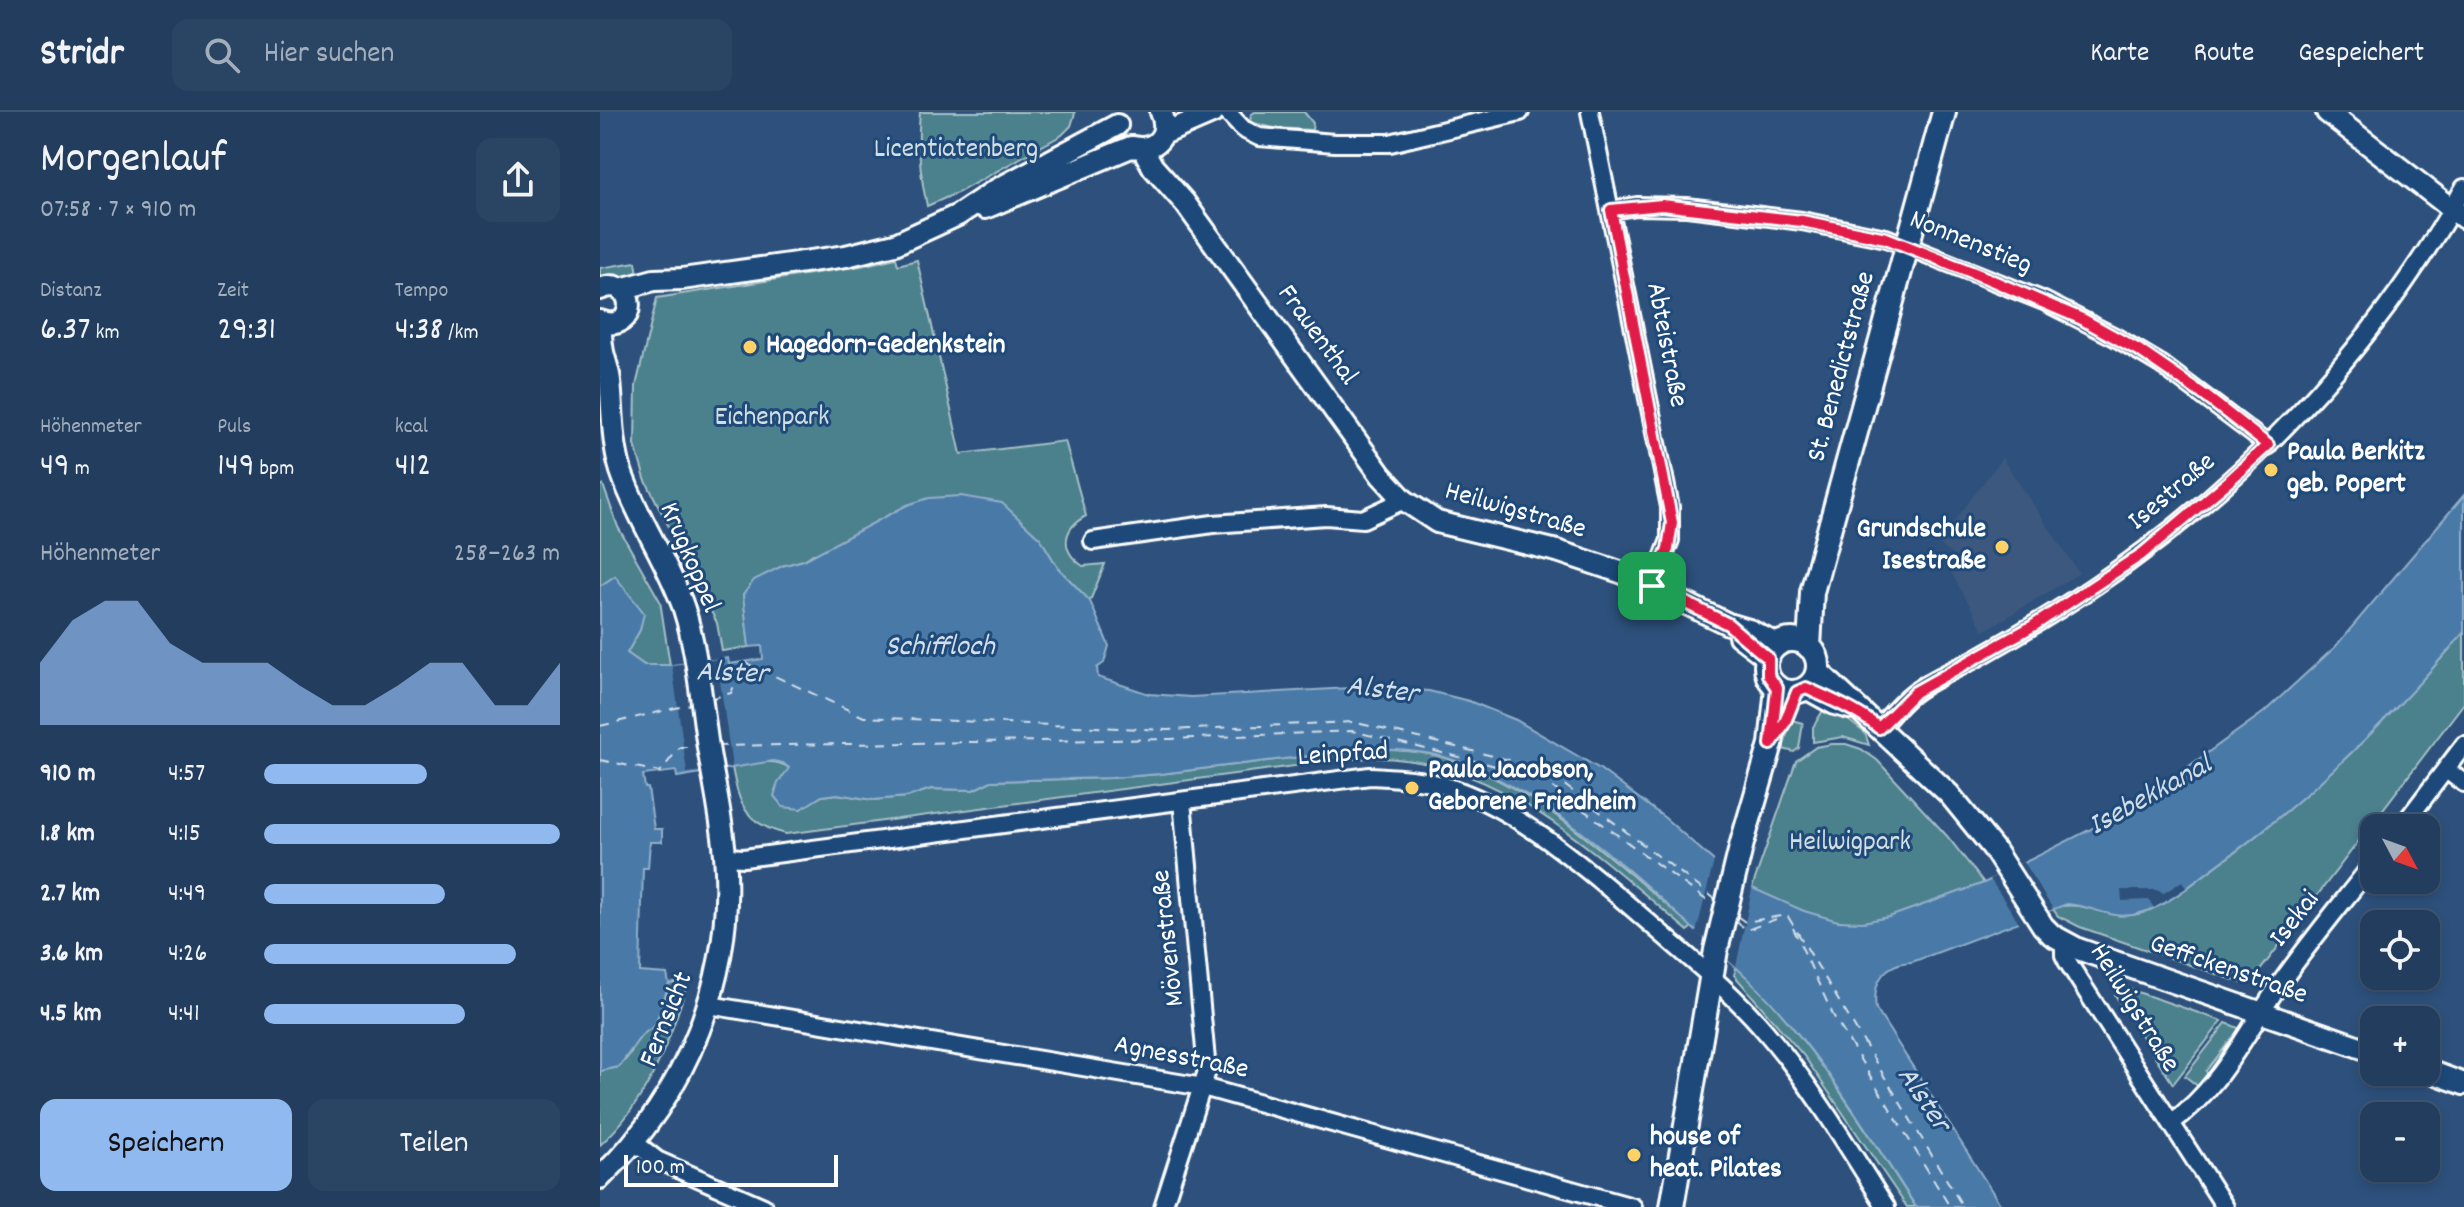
<!DOCTYPE html>
<html lang="de">
<head>
<meta charset="utf-8">
<style>
  body { margin:0; font-family:Dekko,sans-serif; background:#2a4463; color:#f1f3f6; height:100vh; display:flex; flex-direction:column; font-size:30px; white-space:nowrap }
  * { box-sizing:border-box; margin:0 }
  p { font-size:26px; color:#a2aebc }
  .icon { flex:none; width:44px; height:44px; fill:none; stroke:currentColor; stroke-width:2; stroke-linecap:round; stroke-linejoin:round }
  .map { position:relative; flex:1; overflow:hidden }
  .drawer { display:flex; flex-direction:column; background:#223d5d; width:600px }
  .drawer>* { flex:none }
  .needle { width:52px; rotate:131deg }
  .fabs { position:absolute; left:1760px; top:702px; display:grid; gap:16px }
  .fabs a { display:grid; place-items:center; width:80px; height:80px; border-radius:16px; background:#223d5d; box-shadow:0 4px 12px #0003,0 0 0 2px #3f5672; font-size:40px }
  .scale { position:absolute; left:24px; bottom:20px; width:214px; box-sizing:border-box; padding-left:8px; border:4px solid #fff; border-top:0; font-size:22px; line-height:28px; white-space:nowrap; color:#fff; -webkit-text-stroke:6px #1f4a7a; paint-order:stroke }
  .pin { position:absolute; display:grid; place-items:center; width:68px; height:68px; color:#fff; margin:-34px; border-radius:16px; box-shadow:0 4px 12px #0006 }
  .round { display:grid; place-items:center; flex:none; width:84px; height:84px; border-radius:16px; background:#2a4463 }
  .headline { display:flex; align-items:center; justify-content:space-between; height:136px; padding:0 40px }
  h1 { font-size:44px; font-weight:600; line-height:60px }
  .stats { display:grid; grid-template-columns:repeat(3,1fr); gap:12px; height:136px; padding:8px 40px }
  .stats div { display:grid; align-content:center }
  .stats b { font-size:34px; font-weight:600 }
  .stats small { font-size:22px; font-weight:400 }
  .stats p { font-size:22px }
  .chart { height:224px; padding:16px 40px }
  .chart p { display:flex; justify-content:space-between }
  .chart svg { width:100%; height:144px; margin-top:8px; fill:#90b9f0; opacity:.7 }
  .primary-button { display:flex; gap:16px; margin-top:auto; padding:16px 40px }
  .primary-button a { flex:1; height:92px; border-radius:16px; background:#90b9f0; color:#111; font-size:32px; font-weight:600; line-height:92px; text-align:center }
  .primary-button a+a { background:#2a4463; color:#f1f3f6 }
  ul { padding:0 40px; list-style:none; font-size:26px }
  li { display:grid; grid-template-columns:128px 96px 1fr; align-items:center; height:60px }
  li i { height:20px; border-radius:10px; background:#90b9f0 }
  header { display:flex; align-items:center; gap:48px; box-sizing:border-box; height:112px; padding:0 40px; background:#223d5d; border-bottom:2px solid #3f5672 }
  header strong { font-size:38px }
  nav { display:flex; gap:44px; margin-inline-start:auto; font-size:28px }
  .search { width:560px; height:72px; background:#2a4463; display:flex; align-items:center; gap:20px; box-sizing:border-box; padding:0 28px; border-radius:16px; color:#a2aebc; font-size:30px }
  main { display:flex; flex:1; min-height:0 }
  .map>svg:first-child { display:block }
  .built { fill:#3d597e }
  .green { fill:#4c808d; stroke:#a6c0c6; stroke-width:2 }
  .water { fill:#4a7aa7; stroke:#92afca; stroke-width:2 }
  .pier { fill:#2d517c }
  .lines { fill:none; stroke-linecap:round; stroke-linejoin:round }
  .ferry { stroke:#d2dee9; stroke-width:2; stroke-dasharray:10 8; stroke-linecap:butt }
  .minor-casing { stroke:#fff; stroke-width:22 }
  .tertiary-casing { stroke:#fff; stroke-width:26 }
  .secondary-casing { stroke:#fff; stroke-width:28 }
  .minor { stroke:#1f4a7a; stroke-width:16 }
  .tertiary { stroke:#1f4a7a; stroke-width:20 }
  .secondary { stroke:#1f4a7a; stroke-width:22 }
  .route-casing { stroke:#fff; stroke-width:16 }
  .route { stroke:#e11d48; stroke-width:10 }
  .poi-dot { fill:#ffd166; stroke:#1f4a7a; stroke-width:3 }
  .labels { text-anchor:middle; dominant-baseline:central; stroke-width:6; stroke-linejoin:round; paint-order:stroke }
  .park-label { font-size:28px; fill:#d2dfe2; stroke:#1f4a7a }
  .street-label { font-size:28px; fill:#fff; stroke:#1f4a7a }
  .poi-label { font-size:28px; font-weight:bold; fill:#fff; stroke:#1f4a7a; text-anchor:start }
  .water-label { font-size:30px; font-style:italic; fill:#d2dee9; stroke:#1f4a7a }
</style>
</head>
<body>
<header>
<strong>Stridr</strong>
<div class="search"><svg class="icon" aria-label="search" viewBox="0 0 24 24"><circle cx="10" cy="10" r="6"/><path d="M15 15l6 6"/></svg>Hier suchen</div>
<nav><a>Karte</a><a>Route</a><a>Gespeichert</a></nav>
</header>
<main>
<section class="drawer">
<div class="headline"><div><h1>Morgenlauf</h1><p>07:58 · 7 × 910 m</p></div><a class="round"><svg class="icon" aria-label="share" viewBox="0 0 24 24"><path d="M12 15V3M7 8l5-5 5 5M5 13v7h14v-7"/></svg></a></div>
<div class="stats">
<div><p>Distanz</p><b>6.37<small> km</small></b></div>
<div><p>Zeit</p><b>29:31</b></div>
<div><p>Tempo</p><b>4:38<small> /km</small></b></div>
</div>
<div class="stats">
<div><p>Höhenmeter</p><b>49<small> m</small></b></div>
<div><p>Puls</p><b>149<small> bpm</small></b></div>
<div><p>kcal</p><b>412</b></div>
</div>
<div class="chart"><p><span>Höhenmeter</span>258–263 m</p>
<svg viewBox="0 0 160 44" preserveAspectRatio="none"><path d="M0 44V25L10 12L20 6L30 6L40 19L50 25L60 25L70 25L80 32L90 38L100 38L110 32L120 25L130 25L140 38L150 38L160 25V44z"/></svg>
</div>
<ul>
<li><b>910 m</b>4:57<i style="width:55%"></i></li>
<li><b>1.8 km</b>4:15<i style="width:100%"></i></li>
<li><b>2.7 km</b>4:49<i style="width:61%"></i></li>
<li><b>3.6 km</b>4:26<i style="width:85%"></i></li>
<li><b>4.5 km</b>4:41<i style="width:68%"></i></li>
</ul>
<div class="primary-button"><a>Speichern</a><a>Teilen</a></div>
</section>
<div class="map">
<svg width="1864" height="1095" viewBox="0 0 1864 1095">
  <rect width="100%" height="100%" fill="#2d517c"/>
  <filter id="ink" filterUnits="userSpaceOnUse"><feTurbulence type="fractalNoise" baseFrequency=".0125" numOctaves="2"/><feDisplacementMap in="SourceGraphic" scale="16" xChannelSelector="R" yChannelSelector="G"/><feConvolveMatrix kernelMatrix="1 2 1 2 8 2 1 2 1" color-interpolation-filters="sRGB"/></filter>
  <g filter="url(#ink)">
    <path class="built" d="M1402,346L1479,461L1384,519L1351,460L1360,449L1338,431Z"/>
    <path class="green" d="M320,0H474L475,1L471,14L462,23L359,80L327,94C320,63 317,32 320,0Z
      M655,0H704L713,11L712,18L674,16L650,10L651,2Z
      M296,146L298,153L317,148L361,342L465,329L486,404C463,416 459,438 483,454L505,452L490,489L458,456L440,426L213,442L204,448L182,454L143,483L149,535L122,539L117,511L45,367L35,333L36,274L57,186L261,154Z
      M36,150L39,168H0V156Z
      M0,373H3L18,415L60,489L70,553H44L27,541L40,518L15,464L0,474Z
      M1864,520V591L1652,869L1642,871L1480,815L1458,804L1452,796C1485,786 1510,810 1542,801C1568,793 1593,771 1615,755C1708,688 1789,608 1864,520Z
      M1227,592L1265,621L1269,633L1243,625L1213,630V615Z
      M1191,608L1203,611L1199,636L1194,640L1183,637Z
      M1232,632H1246L1261,637L1277,648L1347,724L1384,771C1346,785 1305,806 1265,810C1226,814 1186,792 1152,776L1196,649L1216,635Z
      M766,637C792,638 820,638 845,646C942,677 1015,751 1092,814L1088,819C1008,752 913,660 805,648C771,643 736,649 702,653L186,722C146,712 139,694 132,655C149,653 174,644 189,656L175,678L200,697L222,684L237,682L273,688L307,685L331,677L373,678L391,669L511,666L560,662Z
      M1137,853C1209,924 1261,1011 1316,1095H1307L1204,944L1134,863Z
      M88,869C70,929 48,990 0,1033V959L19,955L31,941L35,931L62,900L69,872Z
      M1523,875L1622,909L1573,972L1515,883L1518,876Z
      M1626,911L1641,917L1637,927L1632,926L1606,959L1608,963L1599,975L1585,964Z"/>
    <path class="water" d="M1864,383V520C1790,608 1709,687 1616,754C1594,770 1570,792 1544,800C1513,811 1496,794 1467,792L1312,850C1284,851 1272,870 1276,897L1402,1095H1316C1274,1030 1234,964 1184,905C1151,865 1112,835 1075,800C1011,740 929,671 844,645C819,638 792,638 766,637L560,662L511,666L391,669L373,678L331,677L307,685L273,688L237,682L222,684L201,697L183,695L174,684L178,671L189,656L183,651L173,649L77,665L76,659L43,663L45,676H48L54,717H62V730H50L48,756H43L40,860L67,862L69,872L55,913L41,924L19,955L0,959V474L15,464L44,501L40,518L27,541L44,553H72L128,546L129,552L163,547L162,534L149,535L143,483L154,468L182,454L204,448L307,393L329,386L361,384L402,391L440,426L458,456L490,489L509,534L504,551L497,556L498,565L549,582L591,585L768,575L829,579L869,589L916,608L1000,657L1065,706L1114,749L1152,776L1204,799L1238,809L1263,810L1289,805L1384,771L1499,713L1560,675L1664,600L1735,535Z"/>
    <path class="pier" d="M117,547L132,655L87,661L72,553Z
      M1115,745L1153,772L1136,855L1096,821Z
      M1423,750L1453,797L1420,812L1390,767Z
      M1582,769L1586,776L1554,796L1549,788L1522,789L1521,778H1556L1564,781Z"/>
    <g class="lines">
      <path class="ferry" d="M110,587L131,581L144,550L264,605L567,618L753,610L942,656L1119,790
        M0,614L92,592
        M116,634L571,627L752,619L937,664L1117,796
        M0,648L60,660L80,635H98
        M1137,804L1145,810L1187,803L1363,1095
        M1135,809L1147,818L1179,806
        M1193,816L1233,903L1350,1095"/>
      <defs>
        <path id="minor" d="M627,0L643,17L659,25L735,31H790L920,0
          M990,0L1070,395V428L1052,474
          M1011,98L1037,94L1087,95L1202,109L1286,126L1444,189L1515,225L1562,253L1668,333
          M493,429L613,412L726,404L763,407L804,388
          M1279,616C1290,604 1300,591 1313,581C1333,566 1360,556 1382,543C1421,521 1459,498 1496,473C1647,371 1775,235 1864,76
          M1846,658L1864,671
          M1801,716L1864,633
          M125,745L144,746L770,664C790,665 810,666 830,670C910,687 994,763 1054,815C1092,848 1132,880 1165,919C1211,973 1248,1035 1286,1095
          M1464,831V843L1467,849L1625,1095
          M109,893L603,975L1033,1095
          M1571,1011C1616,980 1643,927 1673,882C1704,836 1740,794 1774,750
          M34,1030L57,1048L164,1095
          M563,1095L607,959L582,689"/>
        <path id="tertiary" d="M1727,0L1864,106
          M563,22L614,0
          M533,35C556,40 571,22 561,0
          M543,37L553,55L585,91L781,363L804,388L837,410L957,439L1023,461L1128,512L1149,518L1178,533
          M385,96L531,35
          M0,177C37,161 40,224 0,209
          M21,177L54,168L82,167L246,144L295,132L358,103L394,79L517,13
          M1139,524L1168,546
          M1218,559L1349,682L1393,736L1443,814L1452,823L1478,837L1774,940
          M1206,576L1235,592L1249,596
          M1826,958L1864,972
          M0,1066C87,983 135,863 125,743C122,707 114,671 108,635C101,590 98,541 84,497C68,449 37,407 21,359C12,330 13,299 10,269C9,259 5,249 3,240C1,230 1,219 0,209"/>
        <path id="secondary" d="M1166 554a26 26 0 1 1 52 0a26 26 0 1 1-52 0Z
          M1209,535L1212,480L1344,0
          M1072,1095L1116,838L1142,731L1171,632L1177,576"/>
      </defs>
      <use href="#minor" class="minor-casing"/>
      <use href="#tertiary" class="tertiary-casing"/>
      <use href="#secondary" class="secondary-casing"/>
      <use href="#minor" class="minor"/>
      <use href="#tertiary" class="tertiary"/>
      <use href="#secondary" class="secondary"/>
    </g>
  </g>
  <g class="lines" filter="url(#ink)">
    <defs>
      <path id="route" d="M1062,93L1202,109L1286,126L1384,165L1482,207L1540,239L1604,283L1668,333L1629,369L1542,442L1433,514L1315,580L1279,616C1257,598 1232,588 1206,576L1197,580L1185,610L1171,632L1177,576L1168,563V546L1128,512L1052,474L1068,437L1072,411L1011,98Z"/>
    </defs>
    <use href="#route" class="route-casing"/>
    <use href="#route" class="route"/>
  </g>
  <g class="poi-dot">
    <circle cx="150" cy="235" r="8"/>
    <circle cx="1671" cy="358" r="8"/>
    <circle cx="1402" cy="435" r="8"/>
    <circle cx="812" cy="676" r="8"/>
    <circle cx="1034" cy="1043" r="8"/>
  </g>
  <g class="labels">
    <g class="park-label">
      <text x="356" y="39">Licentiatenberg</text>
      <text x="172" y="307">Eichenpark</text>
      <text x="1250" y="732">Heilwigpark</text>
    </g>
    <g class="street-label">
      <text transform="translate(1370 132) rotate(22)">Nonnenstieg</text>
      <text transform="translate(716 224) rotate(54)">Frauenthal</text>
      <text transform="translate(1065 233) rotate(79)">Abteistraße</text>
      <text transform="translate(1243 255) rotate(-75)">St. Benedictstraße</text>
      <text transform="translate(1573 381) rotate(-40)">Isestraße</text>
      <text transform="translate(915 400) rotate(16)">Heilwigstraße</text>
      <text transform="translate(88 446) rotate(67)">Krugkoppel</text>
      <text transform="translate(743 644) rotate(-4)">Leinpfad</text>
      <text transform="translate(1696 808) rotate(-52)">Isekai</text>
      <text transform="translate(570 826) rotate(-96)">Mövenstraße</text>
      <text transform="translate(1628 859) rotate(19)">Geffckenstraße</text>
      <text transform="translate(1533 897) rotate(58)">Heilwigstraße</text>
      <text transform="translate(68 908) rotate(-68)">Fernsicht</text>
      <text transform="translate(581 947) rotate(11)">Agnesstraße</text>
    </g>
    <g class="poi-label">
      <text x="166" y="235">Hagedorn-Gedenkstein</text>
      <text x="1687" y="342">Paula Berkitz<tspan x="1687" dy="32">geb. Popert</tspan></text>
      <text x="1386" y="419" text-anchor="end">Grundschule<tspan x="1386" dy="32">Isestraße</tspan></text>
      <text x="828" y="660">Paula Jacobson,<tspan x="828" dy="32">Geborene Friedheim</tspan></text>
      <text x="1050" y="1027">house of<tspan x="1050" dy="32">heat. Pilates</tspan></text>
    </g>
    <g class="water-label">
      <text x="340" y="536">Schiffloch</text>
      <text transform="translate(132 563) rotate(2)">Alster</text>
      <text transform="translate(782 580) rotate(7)">Alster</text>
      <text transform="translate(1551 685) rotate(-29)">Isebekkanal</text>
      <text transform="translate(1322 988) rotate(56)">Alster</text>
    </g>
  </g>
</svg>
<div class="fabs">
<a><svg class="needle" viewBox="-14 -14 28 28"><path d="M0-13l5 13h-10z" fill="#e53935"/><path d="M0 13l5-13h-10z" fill="#a2aebc"/></svg></a>
<a><svg class="icon" aria-label="locate" viewBox="0 0 24 24"><circle cx="12" cy="12" r="6"/><path d="M12 2v4M12 18v4M2 12h4M18 12h4"/></svg></a>
<a>+</a>
<a>−</a>
</div>
<div class="scale">100 m</div>
<div class="pin" style="left:1052px;top:474px;background:#1e9e55"><svg class="icon" aria-label="arrive" viewBox="0 0 24 24"><path d="M6 21V4h12l-3 4 3 4H6"/></svg></div>
</div>
</main>
</body>
</html>
